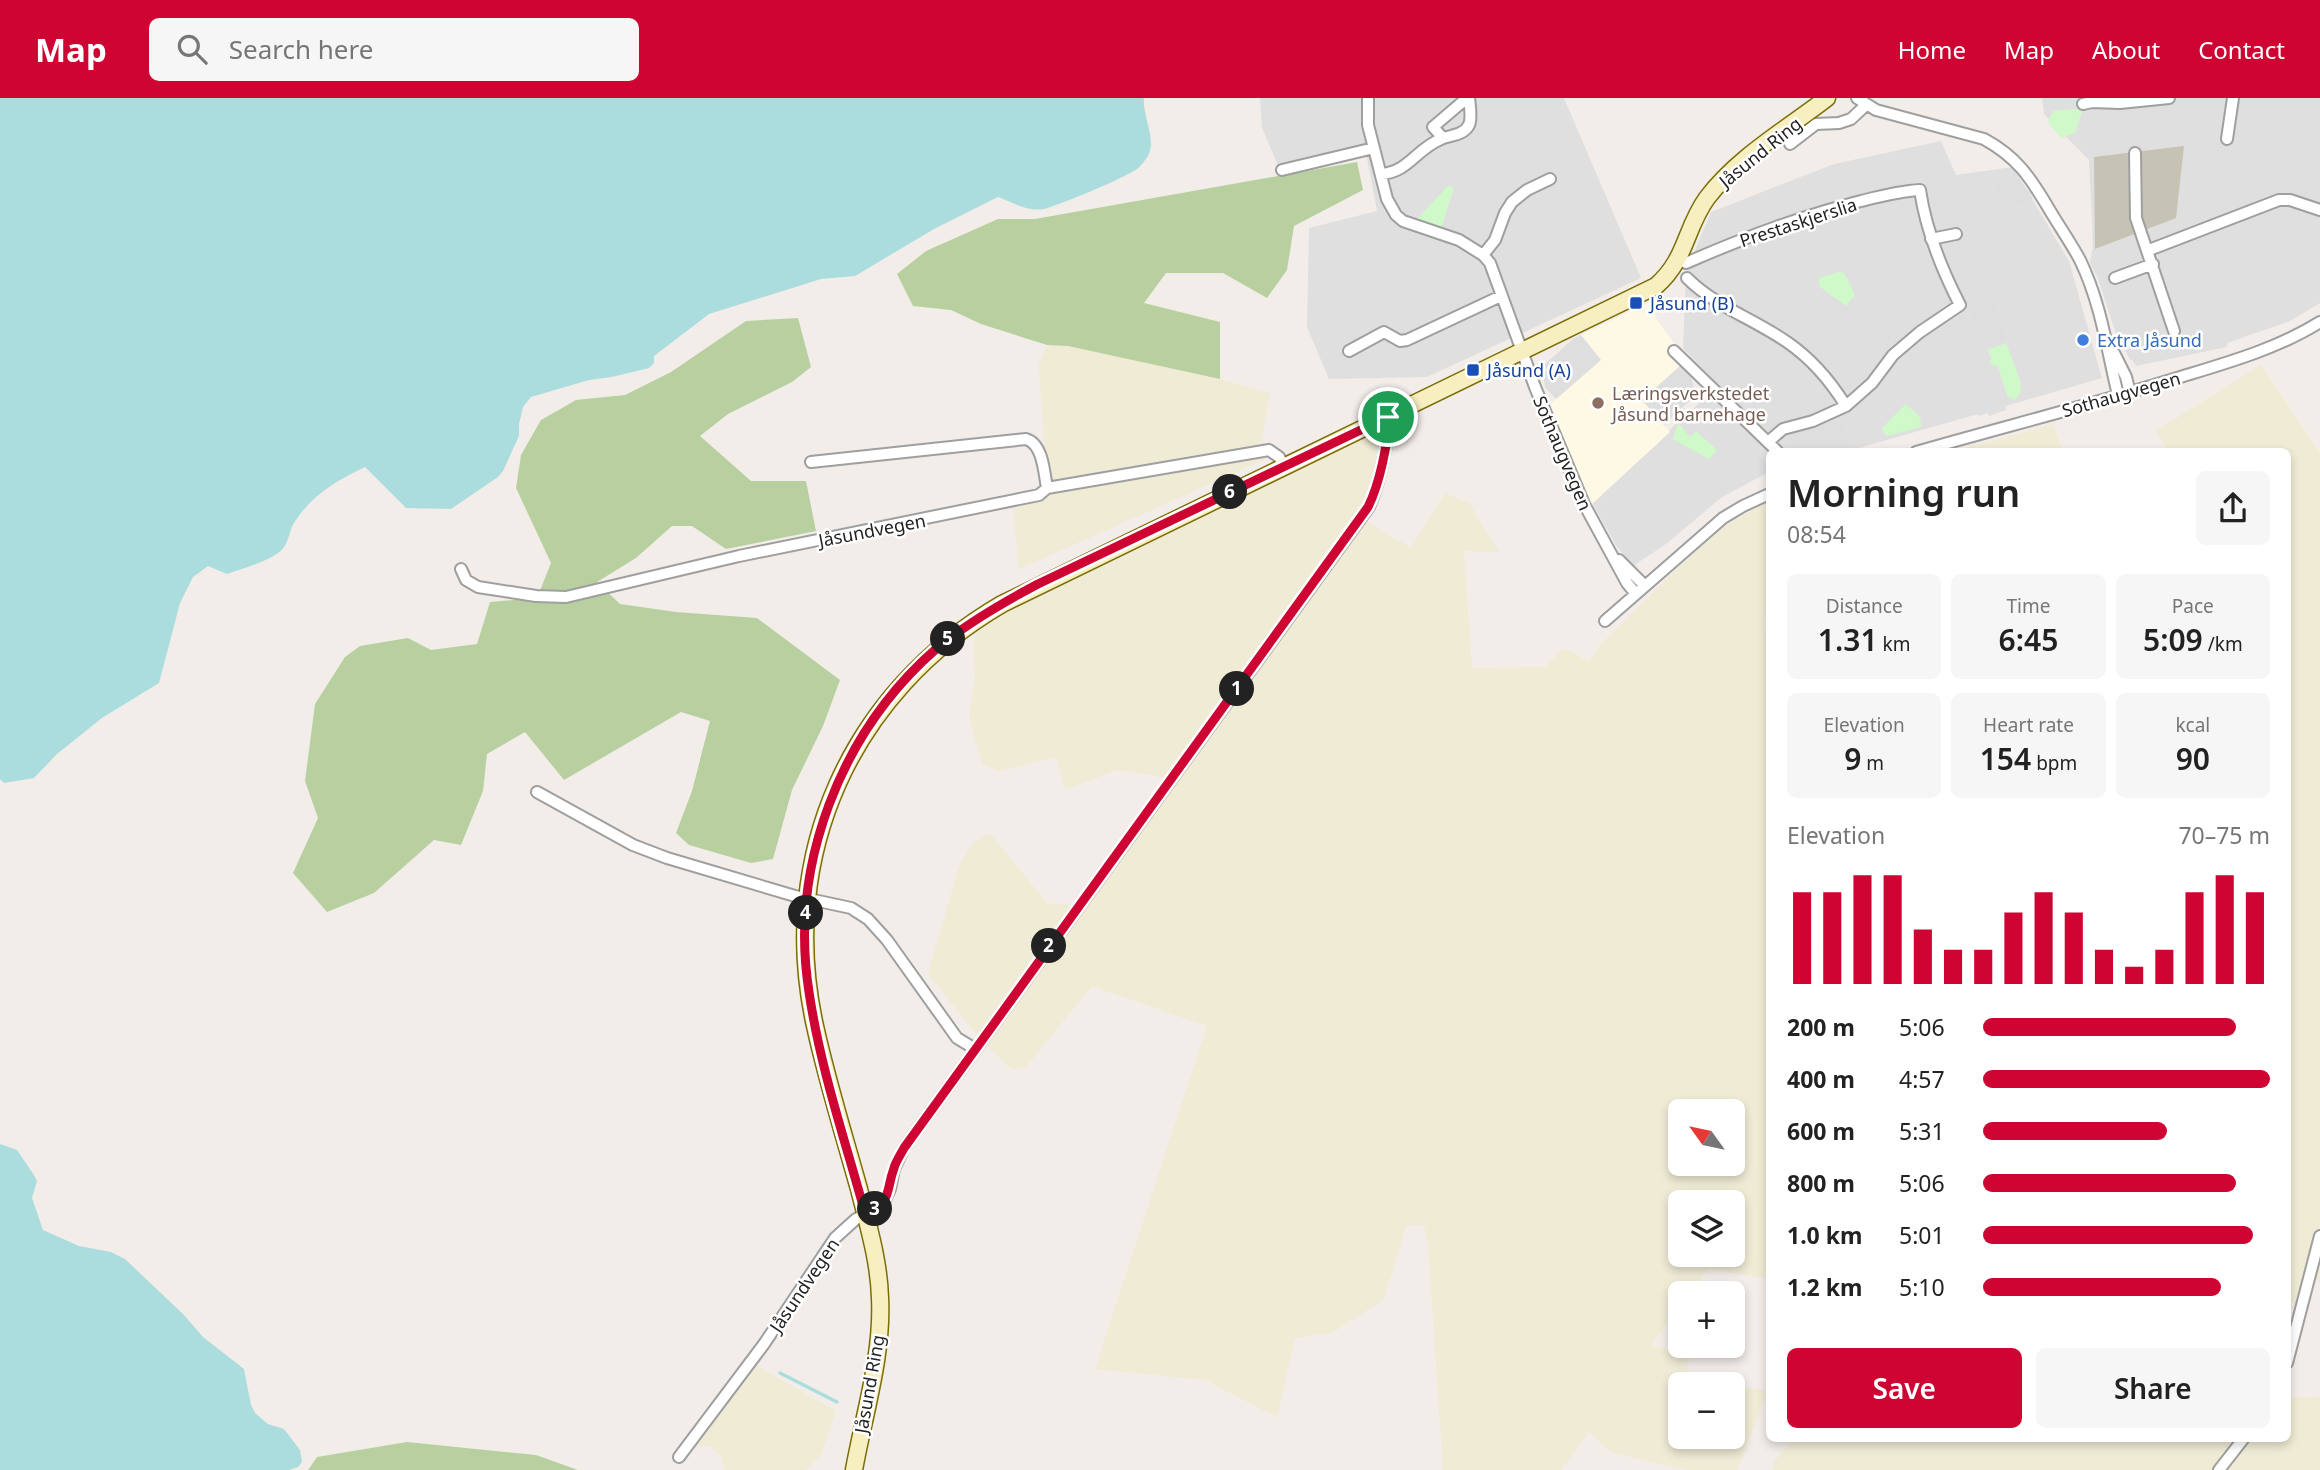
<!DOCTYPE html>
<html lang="en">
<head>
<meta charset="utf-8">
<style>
  body { margin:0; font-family:"Noto Sans",sans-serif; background:#f6f6f6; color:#222; height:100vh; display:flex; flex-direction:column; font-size:26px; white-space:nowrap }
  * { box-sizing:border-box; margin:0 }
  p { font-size:23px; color:#767676 }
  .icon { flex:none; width:38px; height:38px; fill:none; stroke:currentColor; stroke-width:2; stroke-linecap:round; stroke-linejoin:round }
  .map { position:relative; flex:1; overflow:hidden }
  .details { position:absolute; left:1766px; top:350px; width:525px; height:994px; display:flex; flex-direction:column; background:#fff; border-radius:10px; box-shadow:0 4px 10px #0003 }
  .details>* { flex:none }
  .needle { width:46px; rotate:303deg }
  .fabs { position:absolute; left:1668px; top:1001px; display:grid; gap:14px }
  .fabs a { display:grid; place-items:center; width:77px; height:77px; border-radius:10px; background:#fff; box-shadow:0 4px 10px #0003; font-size:35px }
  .pin { position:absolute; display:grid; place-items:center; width:60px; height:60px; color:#fff; margin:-30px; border:4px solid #fff; border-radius:50%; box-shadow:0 2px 7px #0007 }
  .km { position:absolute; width:35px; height:35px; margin:-18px; border-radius:50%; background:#222; color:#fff; font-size:19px; line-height:35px; text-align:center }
  .round { display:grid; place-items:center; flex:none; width:74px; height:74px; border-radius:10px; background:#f6f6f6 }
  .head { display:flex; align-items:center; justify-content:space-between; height:119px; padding:0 21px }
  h1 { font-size:38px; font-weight:600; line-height:52px }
  .metrics { display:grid; grid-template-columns:repeat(3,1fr); gap:10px; height:119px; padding:7px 21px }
  .metrics div { display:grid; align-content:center; border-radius:10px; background:#f6f6f6; text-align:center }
  .metrics b { font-size:30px; font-weight:600 }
  .metrics small { font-size:19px; font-weight:400 }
  .metrics p { font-size:19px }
  .chart { height:196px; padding:14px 21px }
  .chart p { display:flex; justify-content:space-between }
  .chart svg { width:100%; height:126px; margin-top:7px; stroke:#ce0532; stroke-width:6 }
  .button { display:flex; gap:14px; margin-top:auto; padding:14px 21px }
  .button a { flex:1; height:80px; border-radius:10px; background:#ce0532; color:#fff; font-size:28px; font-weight:600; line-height:80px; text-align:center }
  .button a+a { background:#f6f6f6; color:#222 }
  ul { padding:0 21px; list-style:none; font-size:23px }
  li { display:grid; grid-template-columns:112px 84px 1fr; align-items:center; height:52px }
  li i { height:18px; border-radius:9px; background:#ce0532 }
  header { display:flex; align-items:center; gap:42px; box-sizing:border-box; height:98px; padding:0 35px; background:#ce0532; color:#fff }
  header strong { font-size:33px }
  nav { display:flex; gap:38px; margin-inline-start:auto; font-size:24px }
  .search { width:490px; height:63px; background:#f6f6f6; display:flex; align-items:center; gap:18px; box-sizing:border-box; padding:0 24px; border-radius:10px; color:#767676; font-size:26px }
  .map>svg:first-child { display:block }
  .residential { fill:#e0dfdf }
  .education { fill:#fef9e5 }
  .construction { fill:#c6c2b4 }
  .farmland { fill:#efebd5; fill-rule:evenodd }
  .forest { fill:#b8d09f }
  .park { fill:#d0f9c9 }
  .parking { fill:#dedede }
  .water { fill:#abddde }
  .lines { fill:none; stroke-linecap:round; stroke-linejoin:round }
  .stream { stroke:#abddde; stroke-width:3.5 }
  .street-casing { stroke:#9f9f9f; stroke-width:14 }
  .secondary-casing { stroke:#7a6d08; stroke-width:19 }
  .street { stroke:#fff; stroke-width:10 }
  .secondary { stroke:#f8efc0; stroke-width:16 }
  .route-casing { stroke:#fff; stroke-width:14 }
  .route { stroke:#ce0532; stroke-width:9 }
  .transit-dot { fill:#1a4fb4; stroke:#fff; stroke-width:2.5 }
  .shop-dot { fill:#3f7fe0; stroke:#fff; stroke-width:2.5 }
  .education-dot { fill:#8d6e63; stroke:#fff; stroke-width:2.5 }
  .labels { text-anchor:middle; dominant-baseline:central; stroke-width:5; stroke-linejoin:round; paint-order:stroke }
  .street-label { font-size:18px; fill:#222; stroke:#fff }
  .transit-label { font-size:18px; fill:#164399; stroke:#fff; text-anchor:start }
  .shop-label { font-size:18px; fill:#366cbe; stroke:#fff; text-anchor:start }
  .education-label { font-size:18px; fill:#785e54; stroke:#fff; text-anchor:start }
</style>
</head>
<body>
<header>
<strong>Map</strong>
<div class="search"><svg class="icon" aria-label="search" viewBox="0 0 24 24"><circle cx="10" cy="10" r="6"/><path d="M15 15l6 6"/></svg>Search here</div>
<nav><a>Home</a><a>Map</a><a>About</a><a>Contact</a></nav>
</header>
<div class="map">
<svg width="2320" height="1372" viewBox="0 0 2320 1372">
  <rect width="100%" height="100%" fill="#f2ede9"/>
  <path class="residential" d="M1260,0H1564L1641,180L1427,279L1329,281L1307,229L1309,130L1377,113L1365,50L1279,70L1262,30Z
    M2042,0H2320V205L2290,223L2227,245V249L2136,268L2132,262H2130L2120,242H2118L2097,178L2090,165L2093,147L2089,62L2044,16Z
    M1941,43L1956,77L2013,69L2069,163L2102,280L2006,308V312L1989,318L1988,315L1979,318L1978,316L1848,353L1769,354V374L1722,399L1666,446L1633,468L1617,449L1591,403L1718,288L1683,250L1686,173L1711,114L1834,66Z"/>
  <path class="education" d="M1650,203L1657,222L1676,248L1681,267L1642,302L1670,334L1591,407L1569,361L1548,308L1601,262L1581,237L1634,211L1637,215L1645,211L1644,207Z"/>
  <path class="construction" d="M2184,48L2176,120L2095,151L2094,59Z"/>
  <path class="farmland" d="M1047,247L1068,248L1220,281L1270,295L1261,346L1266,361L1019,471L1013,411L1046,401L1053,378L1044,347L1039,266Z
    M2261,267L2320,355V1184L2304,1177L2297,1206L2287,1204V354L2169,353L2156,333Z
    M2053,326L2063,353H1954Z
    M1381,328L1369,395L1356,417L1411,450L1445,395L1469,405L1499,454L1464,453L1472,570L1545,569L1563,550L1589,563L1600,547L1687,461L1727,426L1769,403V516L1764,527L1769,531V1181L1708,1171L1690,1195H1680V1208L1651,1247L1689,1257L1686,1282L1718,1286H1680V1339H1732L1733,1288L1768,1293L1737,1372H1686L1610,1354L1589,1334L1561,1372H1443L1428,1147L1424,1127L1406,1128L1384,1201L1332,1235L1295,1240L1277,1319L1205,1282L1095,1271L1207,928L1092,888L1026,969L1012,972L976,936L928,876L959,768L974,744L990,735L1047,805L1085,809L1174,690L1163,679L1117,672L1065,692L1056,659L1000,673L982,666L969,619L975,577L973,546L978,531L1028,499ZM1680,1013H1732V1066H1680ZM1680,1104H1732V1157H1680Z
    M755,1267L836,1313L821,1357L806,1372H724L721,1358L711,1349L691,1347Z
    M2320,1299V1372H1773V1365L1793,1341L2287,1340V1300Z"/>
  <path class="forest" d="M1357,64L1363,92L1294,128L1287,172L1267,200L1223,175H1166L1144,205L1220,224V281L1068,248L1047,247L981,226L951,212L913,208L897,176L926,153L998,121H1035Z
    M798,220L811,269L792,284L728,316L700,338L751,383H806L816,433L726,451L692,428H672L636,460L597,484L620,506L676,514L757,520L840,582L823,628L792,692L773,761L751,765L689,747L676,735L692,693L710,623L681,614L564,682L525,634L487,656L483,693L461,747L434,742L374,795L327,814L293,775L318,720L305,683L315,606L345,559L360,548L408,540L431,552L477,546L490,504L537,500L551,465L516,390L521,357L541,322L576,302L625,297L671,274L746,223Z
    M407,1344L536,1357L578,1372H308L317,1359Z"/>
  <path class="park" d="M2083,10L2075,35L2061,40L2048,24L2053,13Z
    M1448,88L1454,90L1441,130L1415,123Z
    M1839,174L1844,175L1855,197L1846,208L1819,188V180Z
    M2006,245L2020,282L2021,294L2015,302L2007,298L1998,268L1990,266L1991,259L1987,252Z
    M1906,306L1920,319L1921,329L1887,338L1881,331Z
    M1678,325L1690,339L1696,333L1717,352L1709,361L1673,341Z"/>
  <path class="parking" d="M2018,80L2021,86L2030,94L2033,102L2003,111L1996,87Z
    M1827,195L1846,208L1851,202L1892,237L1873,256L1836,223L1817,209Z
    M1990,196L2006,242L1989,248L1984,236L1977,238L1969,212L1976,209L1973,202Z
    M1581,237L1601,262L1556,301L1545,289L1543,277L1548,272L1544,267L1573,241Z
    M1681,267L1689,273L1694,289L1699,294L1664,327L1642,302Z
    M1842,322L1850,349L1834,353H1793L1788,337Z"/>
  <path class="water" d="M0,0H1144C1142,18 1157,41 1148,58C1146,61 1141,68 1138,70C1128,79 1057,108 1044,111C1028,114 1012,104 998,99L934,131L855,178L821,181L709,216L654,258V265L649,270L612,279L589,282L531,299L523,309L519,326V338L503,373L498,379L451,411L406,410L365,369C338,382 313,396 296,422C288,432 290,447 278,455C264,465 243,470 227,476L208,468L193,479L180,505L159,585L102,620L57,656L34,680L4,685L0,681Z
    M0,1046L17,1052L34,1077L37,1083L32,1100L43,1132L79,1148L111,1154L125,1161L184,1217L203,1239L244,1271L251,1307L255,1315L268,1326L284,1331L300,1352L302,1364L298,1369L289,1372H0Z"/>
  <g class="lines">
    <path class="stream" d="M780,1275L837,1304"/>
    <defs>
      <path id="street" d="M1368,0V27L1387,101L1396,117L1403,123L1459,142L1483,157L1490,165L1535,289L1584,406L1627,485L1636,496
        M1857,0L1876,12L1984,41C2017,59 2030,79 2049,111C2059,128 2071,145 2080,162C2101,205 2107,252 2118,297
        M2083,6L2092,4L2120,5L2169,0
        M1443,40L1433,29L1467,0
        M2227,41L2233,0
        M1790,46L1816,26L1839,25L1851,21L1866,7
        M2135,55L2136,120L2174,233
        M1282,72L1374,50
        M1381,76C1409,74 1416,51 1441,41C1450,37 1463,38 1469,27C1472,20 1470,8 1469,0
        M1931,141L1956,136
        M2149,152L2279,102H2290L2320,112
        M1483,157L1495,142L1505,115L1512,104L1527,92L1550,81
        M1679,162L1686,165C1743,140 1801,118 1861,103C1881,98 1900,93 1920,92C1926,133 1941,170 1960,207L1920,234L1893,257L1872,285L1846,308L1813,323L1783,331L1769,343
        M1687,180C1716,209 1754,221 1787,244C1812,261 1831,284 1846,308
        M2115,180L2153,166
        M1349,253L1384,234L1400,243L1407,242L1501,198
        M1674,253L1778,354
        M2114,255L2126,279L2130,295
        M1916,354C2003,329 2091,307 2177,280C2226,265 2277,251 2320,224
        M811,364L1026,341C1043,346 1044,374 1047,390
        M1619,462L1645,488
        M461,471L466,482L478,489L536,498L566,499L739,458L1039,397L1047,390L1269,352L1279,359L1284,368
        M1605,523L1723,420L1743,408L1769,396
        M537,694L633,747L667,760L795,798L851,810L868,821L887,842L957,940L975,951
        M2287,1265L2320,1138
        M679,1359L764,1246L835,1140L856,1121L883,1106L890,1091L894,1071L904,1050L1369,409C1379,386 1389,344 1388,319
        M2219,1372L2244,1340"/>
      <path id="secondary" d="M854,1372C864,1316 883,1257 880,1200C879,1163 868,1127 859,1091C844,1037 827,983 815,928C777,757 851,594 1002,506L1656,188C1687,161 1685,130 1707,100C1738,59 1787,31 1827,0"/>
    </defs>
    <use href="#street" class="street-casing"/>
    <use href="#secondary" class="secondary-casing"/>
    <use href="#street" class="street"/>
    <use href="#secondary" class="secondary"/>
  </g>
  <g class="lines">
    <defs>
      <path id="route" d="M1388,319C1389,344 1379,387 1368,409L904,1050C901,1056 896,1063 894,1070C885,1095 893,1103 865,1115C845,1042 820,969 809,894C789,768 840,635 936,551C967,525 1002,505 1038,486Z"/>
    </defs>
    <use href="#route" class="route-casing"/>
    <use href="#route" class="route"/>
  </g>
  <g class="transit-dot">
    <rect x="1629" y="198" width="14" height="14" rx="3.5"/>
    <rect x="1466" y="265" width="14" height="14" rx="3.5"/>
  </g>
  <circle class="shop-dot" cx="2083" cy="242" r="7"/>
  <circle class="education-dot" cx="1598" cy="305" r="7"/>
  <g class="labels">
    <g class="street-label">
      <text transform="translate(1760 54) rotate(-39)">Jåsund Ring</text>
      <text transform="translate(1798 124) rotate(-18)">Prestaskjerslia</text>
      <text transform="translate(2121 296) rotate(-16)">Sothaugvegen</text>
      <text transform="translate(1563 355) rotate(67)">Sothaugvegen</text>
      <text transform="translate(872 432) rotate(-11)">Jåsundvegen</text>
      <text transform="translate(804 1187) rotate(-56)">Jåsundvegen</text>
      <text transform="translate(869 1286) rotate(-80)">Jåsund Ring</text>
    </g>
    <g class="transit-label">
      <text x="1650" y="205">Jåsund (B)</text>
      <text x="1487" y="272">Jåsund (A)</text>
    </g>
    <g class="shop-label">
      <text x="2097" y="242">Extra Jåsund</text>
    </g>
    <g class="education-label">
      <text x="1612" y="295">Læringsverkstedet<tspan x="1612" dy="21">Jåsund barnehage</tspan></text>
    </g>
  </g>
</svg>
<div class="fabs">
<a><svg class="needle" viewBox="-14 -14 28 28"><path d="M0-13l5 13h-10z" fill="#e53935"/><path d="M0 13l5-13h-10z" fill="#767676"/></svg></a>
<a><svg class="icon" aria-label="layers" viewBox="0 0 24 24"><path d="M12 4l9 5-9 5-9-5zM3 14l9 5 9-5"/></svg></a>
<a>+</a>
<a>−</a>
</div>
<div class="pin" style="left:1388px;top:319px;background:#1e9e55"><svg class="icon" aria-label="arrive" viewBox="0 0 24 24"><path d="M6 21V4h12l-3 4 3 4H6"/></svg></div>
<b class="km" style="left:1237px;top:591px">1</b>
<b class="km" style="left:1049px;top:848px">2</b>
<b class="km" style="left:875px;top:1111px">3</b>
<b class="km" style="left:806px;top:815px">4</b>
<b class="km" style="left:948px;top:541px">5</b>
<b class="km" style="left:1230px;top:394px">6</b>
<section class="details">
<div class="head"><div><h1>Morning run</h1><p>08:54</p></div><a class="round"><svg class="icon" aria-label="share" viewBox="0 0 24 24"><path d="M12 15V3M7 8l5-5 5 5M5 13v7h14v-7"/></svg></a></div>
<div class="metrics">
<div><p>Distance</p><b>1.31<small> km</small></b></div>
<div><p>Time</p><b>6:45</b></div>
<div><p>Pace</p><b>5:09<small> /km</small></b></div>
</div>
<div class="metrics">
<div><p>Elevation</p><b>9<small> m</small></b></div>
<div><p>Heart rate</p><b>154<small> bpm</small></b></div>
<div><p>kcal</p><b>90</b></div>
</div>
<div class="chart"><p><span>Elevation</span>70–75 m</p>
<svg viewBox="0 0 160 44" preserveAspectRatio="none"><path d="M5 44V12M15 44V12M25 44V6M35 44V6M45 44V25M55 44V32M65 44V32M75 44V19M85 44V12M95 44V19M105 44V32M115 44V38M125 44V32M135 44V12M145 44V6M155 44V12"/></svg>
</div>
<ul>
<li><b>200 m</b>5:06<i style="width:88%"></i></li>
<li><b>400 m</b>4:57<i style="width:100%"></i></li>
<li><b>600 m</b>5:31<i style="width:64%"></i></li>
<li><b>800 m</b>5:06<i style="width:88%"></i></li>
<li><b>1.0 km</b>5:01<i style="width:94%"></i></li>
<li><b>1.2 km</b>5:10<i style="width:83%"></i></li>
</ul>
<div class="button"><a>Save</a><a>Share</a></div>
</section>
</div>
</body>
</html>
